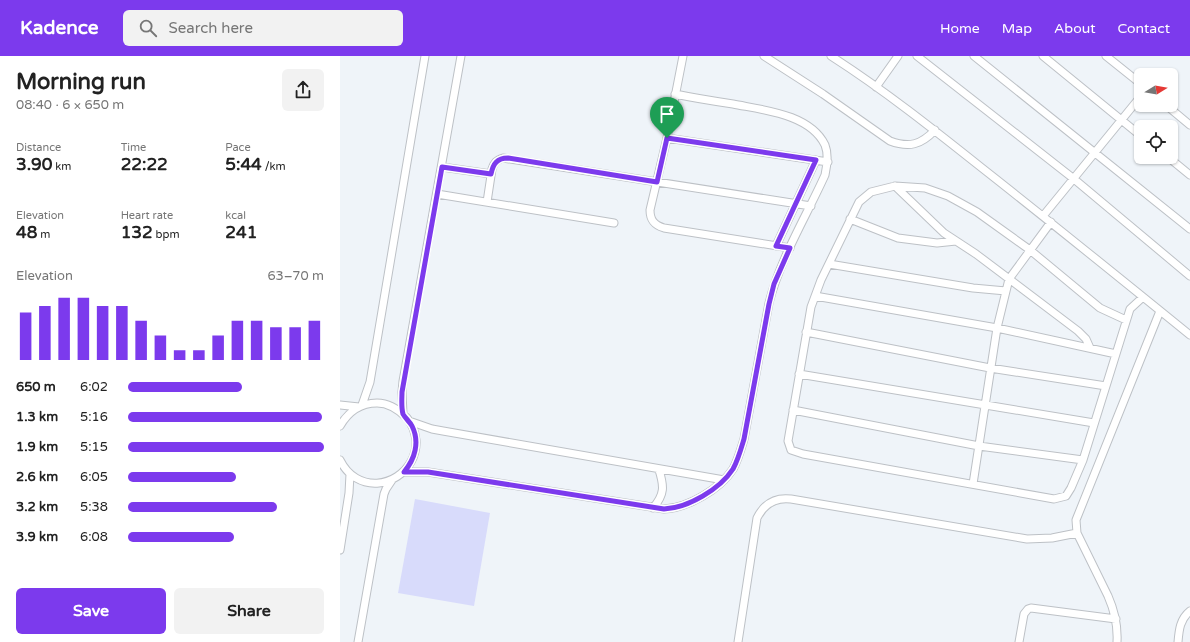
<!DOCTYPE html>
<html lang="en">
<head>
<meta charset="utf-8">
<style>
  body { margin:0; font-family:"Varela Round",sans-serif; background:#f2f2f2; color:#222; height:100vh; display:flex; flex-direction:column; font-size:15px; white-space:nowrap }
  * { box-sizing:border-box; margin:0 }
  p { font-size:13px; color:#767676 }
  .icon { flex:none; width:22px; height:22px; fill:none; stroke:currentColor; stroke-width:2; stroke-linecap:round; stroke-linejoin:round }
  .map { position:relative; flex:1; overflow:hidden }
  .sheet { display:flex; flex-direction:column; background:#fff; width:340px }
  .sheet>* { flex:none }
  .needle { width:26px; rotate:79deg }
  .fabs { position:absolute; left:794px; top:12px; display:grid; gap:8px }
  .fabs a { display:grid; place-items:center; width:44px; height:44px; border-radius:6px; background:#fff; box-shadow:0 1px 3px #0004; font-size:20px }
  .pin { position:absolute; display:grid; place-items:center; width:34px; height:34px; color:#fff; margin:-41px -17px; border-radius:50% 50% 50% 0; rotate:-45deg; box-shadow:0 0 4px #0007 }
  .pin .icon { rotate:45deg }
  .round { display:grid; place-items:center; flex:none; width:42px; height:42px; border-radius:6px; background:#f2f2f2 }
  .headline { display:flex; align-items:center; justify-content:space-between; height:68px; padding:0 16px }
  h1 { font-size:22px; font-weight:700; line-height:30px }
  .metrics { display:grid; grid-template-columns:repeat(3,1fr); gap:6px; height:68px; padding:4px 16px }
  .metrics div { display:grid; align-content:center }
  .metrics b { font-size:17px; font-weight:700 }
  .metrics small { font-size:11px; font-weight:400 }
  .metrics p { font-size:11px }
  .chart { height:112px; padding:8px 16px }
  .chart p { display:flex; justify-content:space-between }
  .chart svg { width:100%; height:72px; margin-top:4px; stroke:#7c3aed; stroke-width:6 }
  .cta { display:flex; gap:8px; margin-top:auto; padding:8px 16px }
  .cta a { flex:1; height:46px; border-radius:6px; background:#7c3aed; color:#fff; font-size:16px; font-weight:700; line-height:46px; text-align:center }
  .cta a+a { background:#f2f2f2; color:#222 }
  ul { padding:0 16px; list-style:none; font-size:13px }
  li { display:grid; grid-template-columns:64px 48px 1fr; align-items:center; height:30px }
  li i { height:10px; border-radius:5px; background:#7c3aed }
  header { display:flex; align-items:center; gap:24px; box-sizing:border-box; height:56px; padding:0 20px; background:#7c3aed; color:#fff }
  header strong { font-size:19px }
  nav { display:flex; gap:22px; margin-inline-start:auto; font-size:14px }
  .search { width:280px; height:36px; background:#f2f2f2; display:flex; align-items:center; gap:10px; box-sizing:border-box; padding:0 14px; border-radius:6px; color:#767676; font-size:15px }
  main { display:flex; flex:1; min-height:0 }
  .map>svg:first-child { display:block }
  .green { fill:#d8dbfb }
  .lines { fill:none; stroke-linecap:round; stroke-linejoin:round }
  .service-casing { stroke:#bdc1c6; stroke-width:9 }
  .service { stroke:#fff; stroke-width:7 }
  .route-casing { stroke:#fff; stroke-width:8 }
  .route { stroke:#7c3aed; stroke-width:5 }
</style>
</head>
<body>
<header>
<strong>Kadence</strong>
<div class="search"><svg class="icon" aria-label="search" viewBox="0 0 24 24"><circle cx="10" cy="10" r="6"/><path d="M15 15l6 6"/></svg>Search here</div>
<nav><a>Home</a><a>Map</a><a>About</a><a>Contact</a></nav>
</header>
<main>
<section class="sheet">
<div class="headline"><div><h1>Morning run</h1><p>08:40 · 6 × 650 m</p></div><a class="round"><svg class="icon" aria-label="share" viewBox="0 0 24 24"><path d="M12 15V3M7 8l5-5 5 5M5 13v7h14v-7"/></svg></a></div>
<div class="metrics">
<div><p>Distance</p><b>3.90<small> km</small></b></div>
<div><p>Time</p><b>22:22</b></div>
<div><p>Pace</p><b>5:44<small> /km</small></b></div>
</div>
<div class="metrics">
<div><p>Elevation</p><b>48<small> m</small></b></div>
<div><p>Heart rate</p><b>132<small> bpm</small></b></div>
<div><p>kcal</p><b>241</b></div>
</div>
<div class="chart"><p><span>Elevation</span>63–70 m</p>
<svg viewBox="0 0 160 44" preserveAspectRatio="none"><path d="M5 44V15M15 44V11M25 44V6M35 44V6M45 44V11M55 44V11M65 44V20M75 44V29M85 44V38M95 44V38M105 44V29M115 44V20M125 44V20M135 44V24M145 44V24M155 44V20"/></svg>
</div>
<ul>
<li><b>650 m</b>6:02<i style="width:58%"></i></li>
<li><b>1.3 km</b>5:16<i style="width:99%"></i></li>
<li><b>1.9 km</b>5:15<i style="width:100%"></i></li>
<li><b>2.6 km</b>6:05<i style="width:55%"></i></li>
<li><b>3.2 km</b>5:38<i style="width:76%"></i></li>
<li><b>3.9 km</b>6:08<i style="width:54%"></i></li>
</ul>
<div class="cta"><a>Save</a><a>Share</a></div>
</section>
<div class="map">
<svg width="850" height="586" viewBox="0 0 850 586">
  <rect width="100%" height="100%" fill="#eff4f9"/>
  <path class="green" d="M75,443L150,457L134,550L58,537Z"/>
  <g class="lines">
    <defs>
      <path id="service" d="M343,0L327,82L310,154C310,164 314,169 324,172L450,192
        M424,0L483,38L550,85C569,92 581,89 595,74
        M491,0C544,34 593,73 642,112C712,167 781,223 850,279
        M577,0L734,123L850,220
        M634,0L850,173
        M703,0L801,80
        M766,0L801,28
        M536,31L558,0
        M826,49L850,69
        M327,82L488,106
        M828,101L850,119
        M102,111L151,118
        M555,130L604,177L636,198L738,275L746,283L750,292
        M97,138L274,167
        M147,146L152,113C154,107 156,104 163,102L471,150
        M703,160L801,40
        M510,163L558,182L597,187L616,185
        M436,190L476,104
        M489,208L633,232L666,235
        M475,240L657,272L776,298
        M786,264L760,252L690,194L637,156L608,140L585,132L555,130L531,136L519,146L481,224L471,251L448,385L451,394L463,398L714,443L726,440L731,432L743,404L790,253L803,241
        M466,276L650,312L766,330
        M459,318L754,367
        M0,349L19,351
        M22,349L30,326L85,0
        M453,354L639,390L743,404
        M63,358L62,336L63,325L121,0
        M69,365L92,373L103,375L384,424
        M0,370C8,356 21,347 37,347C49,347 59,354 67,362C72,368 75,376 76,384C78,415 43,438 16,422C9,418 4,412 0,404
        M64,416H88L324,453C348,452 380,433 393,413C398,404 401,393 404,383L429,247C440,203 466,161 485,119C487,110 489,99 485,89C470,58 423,54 393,48C373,45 354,42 335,38
        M633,428L657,272L669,223L711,166
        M313,452C325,438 324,430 319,414
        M0,494L9,437L10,418
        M18,586L44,438L46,433L52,424
        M398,586L417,462C424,448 435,441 451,443L687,483L712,482L737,477
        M679,586L684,558L688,553L691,552L776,563
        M777,586C778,569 775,556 768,540L737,477L736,464L820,255
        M838,586C839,574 840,563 850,555"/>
    </defs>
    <use href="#service" class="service-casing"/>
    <use href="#service" class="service"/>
  </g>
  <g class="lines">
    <defs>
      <path id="route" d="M327,82L476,104L436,190L450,192L434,228L429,248L404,383C401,393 398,404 393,413C380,433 348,452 324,453L88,416H64C75,403 80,386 72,370C70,366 65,362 63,358C61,351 62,342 62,336L102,111L151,118C153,108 157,102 168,102L317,126Z"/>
    </defs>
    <use href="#route" class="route-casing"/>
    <use href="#route" class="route"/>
  </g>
</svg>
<div class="fabs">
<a><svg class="needle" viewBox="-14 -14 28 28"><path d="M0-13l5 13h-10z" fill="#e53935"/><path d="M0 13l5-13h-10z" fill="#767676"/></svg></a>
<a><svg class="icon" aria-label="locate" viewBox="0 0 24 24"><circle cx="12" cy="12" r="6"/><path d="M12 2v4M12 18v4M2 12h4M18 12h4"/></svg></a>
</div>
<div class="pin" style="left:327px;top:82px;background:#1e9e55"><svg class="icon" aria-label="arrive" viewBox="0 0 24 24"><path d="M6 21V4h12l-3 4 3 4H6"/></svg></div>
</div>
</main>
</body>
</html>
